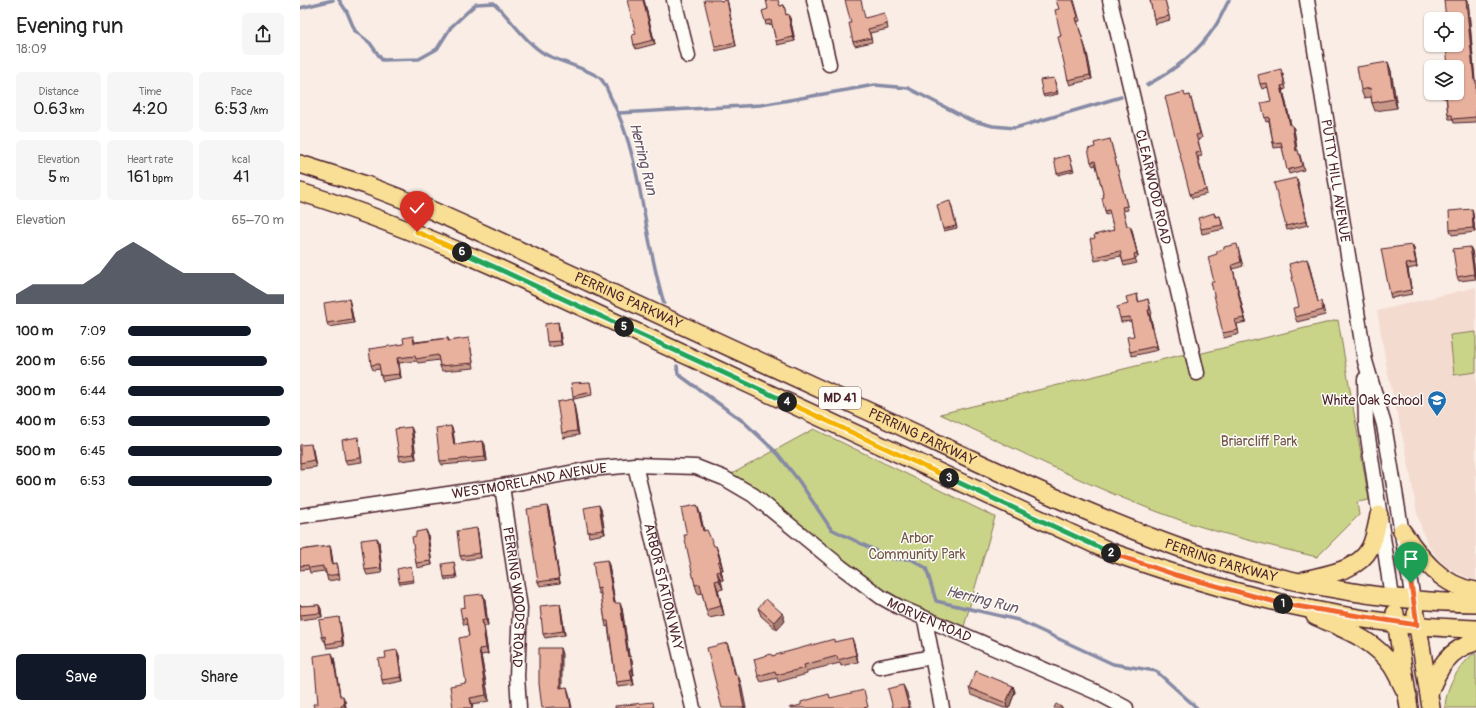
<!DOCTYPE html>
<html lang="en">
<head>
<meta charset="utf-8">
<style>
  body { margin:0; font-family:Pangolin,sans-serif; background:#f6f6f6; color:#222; height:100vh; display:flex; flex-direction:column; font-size:15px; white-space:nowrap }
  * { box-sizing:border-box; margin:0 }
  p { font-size:13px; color:#767676 }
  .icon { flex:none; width:22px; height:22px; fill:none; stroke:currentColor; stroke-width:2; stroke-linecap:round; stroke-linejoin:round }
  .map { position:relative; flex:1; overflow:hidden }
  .drawer { display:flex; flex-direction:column; background:#fff; width:300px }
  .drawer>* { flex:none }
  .controls { position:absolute; left:1124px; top:12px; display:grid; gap:8px }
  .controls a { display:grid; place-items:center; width:40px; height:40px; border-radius:6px; background:#fff; box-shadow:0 1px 3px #0004; font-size:20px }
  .pin { position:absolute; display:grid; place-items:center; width:34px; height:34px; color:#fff; margin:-41px -17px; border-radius:50% 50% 50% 0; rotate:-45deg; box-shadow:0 0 4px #0007 }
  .pin .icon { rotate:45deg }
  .km { position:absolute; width:20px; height:20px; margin:-10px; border-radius:50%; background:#222; color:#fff; font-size:11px; line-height:20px; text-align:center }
  .round { display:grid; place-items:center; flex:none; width:42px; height:42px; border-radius:6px; background:#f6f6f6 }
  .headline { display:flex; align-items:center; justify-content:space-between; height:68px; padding:0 16px }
  h1 { font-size:22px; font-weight:600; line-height:30px }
  .stats { display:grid; grid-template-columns:repeat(3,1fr); gap:6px; height:68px; padding:4px 16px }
  .stats div { display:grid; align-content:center; border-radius:6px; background:#f6f6f6; text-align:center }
  .stats b { font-size:17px; font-weight:600 }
  .stats small { font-size:11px; font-weight:400 }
  .stats p { font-size:11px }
  .chart { height:112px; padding:8px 16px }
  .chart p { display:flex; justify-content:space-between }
  .chart svg { width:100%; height:72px; margin-top:4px; fill:#111827; opacity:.7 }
  .primary-button { display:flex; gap:8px; margin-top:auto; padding:8px 16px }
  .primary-button a { flex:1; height:46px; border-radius:6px; background:#111827; color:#fff; font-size:16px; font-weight:600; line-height:46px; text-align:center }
  .primary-button a+a { background:#f6f6f6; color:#222 }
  ul { padding:0 16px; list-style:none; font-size:13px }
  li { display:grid; grid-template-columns:64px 48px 1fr; align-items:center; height:30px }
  li i { height:10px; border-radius:5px; background:#111827 }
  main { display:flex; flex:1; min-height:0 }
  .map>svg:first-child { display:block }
  .built { fill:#f4dbd0 }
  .green { fill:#c9d488; stroke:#8a7a5a }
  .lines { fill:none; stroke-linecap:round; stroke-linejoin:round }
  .stream { stroke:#868aa5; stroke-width:3.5 }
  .minor-casing { stroke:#4a1f2b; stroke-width:17 }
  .major-casing { stroke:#4a1f2b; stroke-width:20 }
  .minor { stroke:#fdfcf7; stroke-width:14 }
  .major { stroke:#f9df96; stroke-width:17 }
  .wall { fill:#c89888; stroke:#4a1f2b }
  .shaded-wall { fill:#a27c6f; stroke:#4a1f2b }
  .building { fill:#e8b19e; stroke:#4a1f2b }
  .split-1-casing { stroke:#fff; stroke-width:8 }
  .split-2-casing { stroke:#fff; stroke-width:8 }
  .split-3-casing { stroke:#fff; stroke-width:8 }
  .split-4-casing { stroke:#fff; stroke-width:8 }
  .split-5-casing { stroke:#fff; stroke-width:8 }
  .split-6-casing { stroke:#fff; stroke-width:8 }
  .split-7-casing { stroke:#fff; stroke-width:8 }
  .split-1 { stroke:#f0652b; stroke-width:5 }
  .split-2 { stroke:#f0652b; stroke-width:5 }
  .split-3 { stroke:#22a559; stroke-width:5 }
  .split-4 { stroke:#f5b400; stroke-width:5 }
  .split-5 { stroke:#22a559; stroke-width:5 }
  .split-6 { stroke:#22a559; stroke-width:5 }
  .split-7 { stroke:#f5b400; stroke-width:5 }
  .labels { text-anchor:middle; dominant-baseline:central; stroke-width:3; stroke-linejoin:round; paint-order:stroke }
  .shield { fill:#fdfcf7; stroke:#806168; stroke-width:1 }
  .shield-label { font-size:13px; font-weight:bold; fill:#4a1f2b }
  .street-label { font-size:14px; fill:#4a1f2b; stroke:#fdfcf7 }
  .poi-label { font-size:14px; fill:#4a1f2b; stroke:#fdfcf7; text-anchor:end }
  .park-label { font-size:14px; fill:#705547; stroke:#fdfcf7 }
  .water-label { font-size:15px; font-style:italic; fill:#685568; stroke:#fdfcf7 }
</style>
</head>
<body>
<main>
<section class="drawer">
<div class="headline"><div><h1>Evening run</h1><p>18:09</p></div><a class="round"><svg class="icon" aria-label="share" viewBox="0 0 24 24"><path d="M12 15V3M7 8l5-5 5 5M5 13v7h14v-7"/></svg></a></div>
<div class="stats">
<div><p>Distance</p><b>0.63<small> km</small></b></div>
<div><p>Time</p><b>4:20</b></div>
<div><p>Pace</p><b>6:53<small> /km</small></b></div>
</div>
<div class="stats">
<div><p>Elevation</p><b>5<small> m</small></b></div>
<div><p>Heart rate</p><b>161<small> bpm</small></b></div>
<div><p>kcal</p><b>41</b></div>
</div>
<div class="chart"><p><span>Elevation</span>65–70 m</p>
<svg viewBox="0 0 160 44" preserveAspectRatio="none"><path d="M0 44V38L10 32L20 32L30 32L40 32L50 25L60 12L70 6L80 12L90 19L100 25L110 25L120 25L130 25L140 32L150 38L160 38V44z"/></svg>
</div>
<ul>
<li><b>100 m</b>7:09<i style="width:79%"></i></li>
<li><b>200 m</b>6:56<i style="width:89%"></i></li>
<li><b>300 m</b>6:44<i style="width:100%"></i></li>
<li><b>400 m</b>6:53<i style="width:91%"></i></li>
<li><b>500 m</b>6:45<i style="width:99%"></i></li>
<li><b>600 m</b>6:53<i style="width:92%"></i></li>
</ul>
<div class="primary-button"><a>Save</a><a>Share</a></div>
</section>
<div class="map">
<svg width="1176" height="708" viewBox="0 0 1176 708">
  <rect width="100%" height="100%" fill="#f9ede5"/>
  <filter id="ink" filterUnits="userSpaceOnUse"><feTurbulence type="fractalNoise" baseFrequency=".025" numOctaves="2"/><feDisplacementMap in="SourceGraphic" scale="8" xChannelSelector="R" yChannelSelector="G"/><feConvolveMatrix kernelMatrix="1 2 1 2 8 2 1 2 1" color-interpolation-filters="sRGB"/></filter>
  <g filter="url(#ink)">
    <path class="built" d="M1176,287V580L1167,578L1148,568L1138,559L1128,545L1122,530L1117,513L1108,461L1088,374L1077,311Z"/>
    <path class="green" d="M1038,320L1069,500L1057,502L1059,515L1017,557C971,546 925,535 880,520C797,491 719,450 640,414L885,354L886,357Z
      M1176,332V372L1154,375L1150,335Z
      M514,429L695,517L663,630L587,600L430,475Z
      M1173,654H1176V708H1145C1146,686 1157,669 1173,654Z"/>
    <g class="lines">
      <path class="stream" d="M39,0L47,12L55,31L70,43L82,60L119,59L137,49L151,27L176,4L194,3C211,19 225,42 245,54C257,61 294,71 301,79C305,83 308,92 311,98C343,161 343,236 364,303
        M0,8L33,0
        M847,85C873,71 898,52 914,28C920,20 924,9 929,0
        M319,113L461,105L575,85L608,88L670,120L693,126L715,128L821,97
        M377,366L378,374L444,422L478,454L499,481L531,529L593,559H611L626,568L636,601L718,620L813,664L856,671L897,708"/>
      <defs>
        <g id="minor">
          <path d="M374,0L388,56"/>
          <path d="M514,0L529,64"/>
          <path id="s1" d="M810,0L897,373"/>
          <path id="s2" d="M1007,0L1065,361L1084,425L1113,600"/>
          <path d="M1065,379L1066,424L1092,597"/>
          <path id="s3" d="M335,465L393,708"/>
          <path id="s4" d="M202,486L220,608L217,676L219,708"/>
          <path id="s5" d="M0,516L202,486L290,469L335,465L396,467L424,478L453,495L541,567L581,597L599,607L796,692L826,708"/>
          <path d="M625,620L642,708"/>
          <path d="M580,667L631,657"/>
        </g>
        <g id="major">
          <path id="s6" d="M0,164L66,185L131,210C282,278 432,348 583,418C682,464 780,512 883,549C970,581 1083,602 1176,603"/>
          <path d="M0,192C69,213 134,240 200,269L811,552C929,594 1050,626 1176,629"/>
          <path d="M1102,531C1120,557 1142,587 1176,591"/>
          <path d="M1005,580C1027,574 1058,571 1070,548C1075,538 1077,525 1079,515"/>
          <path d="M1095,613L1109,708"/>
          <path d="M1116,614L1131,708"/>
          <path d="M1015,616C1043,629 1074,639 1092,666C1098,675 1102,686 1108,696"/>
          <path d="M1129,693C1138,669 1148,649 1176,642"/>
        </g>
      </defs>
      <use href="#minor" class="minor-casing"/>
      <use href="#major" class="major-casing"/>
      <use href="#minor" class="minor"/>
      <use href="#major" class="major"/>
    </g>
    <path class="wall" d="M344,0L355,44L336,49L334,45Z
      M427,0L428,4L436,46L416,51L415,47L421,1Z
      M774,0L780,21L777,22L787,53L792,79L770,85L768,80L761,36L759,9Z
      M850,0H865L870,20L855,24L854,19Z
      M1144,0H1168L1175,80H1176V122L1154,123L1153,119H1149L1148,115L1146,98H1143L1141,93H1157V45Z
      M484,5L486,15L490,18L495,41L477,45L472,24L466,25L465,21L468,9Z
      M566,18H586L588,29L570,33L572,42L555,46L553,42L551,23Z
      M1088,62L1091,71L1097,108L1075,111L1072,103L1071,97L1064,98L1061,90Z
      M983,74L986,89L983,90L991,125L994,129L997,151L1000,155L1004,170L989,174L982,147L974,148L973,143L969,121L966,122L965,118L971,101L968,87L962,89L960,84Z
      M755,80L758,94L744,97L743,95Z
      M890,95L902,138L898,140L902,156L898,157L907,194L892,198L890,194L886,96Z
      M810,139L828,210L823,211L827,226L832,230L838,257L835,258L837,263L824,266L821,256L795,261L794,257L795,238L814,230L810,214L806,215L805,211L804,197L796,165L793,166L791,162L795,147Z
      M769,155L774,171L758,175L757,173Z
      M996,178L1008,225L987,230L986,226Z
      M651,204L657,228L644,231L643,229Z
      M1172,209L1173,214L1175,232L1152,235L1150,230Z
      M914,213L916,217L920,216L924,229L902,234L901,229Z
      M1112,245L1114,249L1117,267L1108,269L1112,294L1091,298L1090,294Z
      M1170,247L1172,251L1176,279L1159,281L1157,277Z
      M938,248L943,266L933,269L946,322L937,324L939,334L924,338L923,333L914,282L917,254Z
      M1009,264L1018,302L1023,306L1025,315L997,322L995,317L999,307Z
      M837,294L839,302L848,299L852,314L850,315L858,350L832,356L830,352L834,336L831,321L821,322L820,318L828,304Z
      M49,299L50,303L54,323L29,327L27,323Z
      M258,322L259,327L262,345L249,347L247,342Z
      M113,336L115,342L148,338L149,341L170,343L174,368L142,371L140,366L139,360L118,363L117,361L99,363L101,378L83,381L81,376L80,369L73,370L71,365L104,344Z
      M290,382L292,395L274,399L273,396Z
      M273,399L274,404L279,435L263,438L262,433Z
      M151,426L153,431L155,445L183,441L185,445L187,461L142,465L140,461Z
      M111,427L113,432L116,459L100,461L99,456Z
      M59,442L62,462L47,464L45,460Z
      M0,445L13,450L16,467L0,469Z
      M247,506L249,511L260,583L240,586L238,582Z
      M301,509L305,534L289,537L288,532Z
      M400,513L404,531L419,554L423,570H421L423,580L421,581L423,589L418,590L424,615L409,618L406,610L402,593L398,594L395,585L387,535Z
      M177,528L178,533L181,558L162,560L160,556Z
      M126,530L128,535L132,565L117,568L116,563V536Z
      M77,538L79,542L82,573L67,575L65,570Z
      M30,546L31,550L33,564L37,563L38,567L40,579L28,581L26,573H25L24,571L10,573L9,569L0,570V550Z
      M154,562L157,578L145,580L144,577Z
      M309,565L315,603L322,608L329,656L332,661L334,675H332L334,685L318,687L316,682L308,626L306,627L305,621L301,594H299L297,589Z
      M111,566L114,582L100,584L99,582Z
      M183,594L185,600L188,626H184L188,654L181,655L189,701L172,704L173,708H153L166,683L169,636L167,624L164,625L162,619L165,607Z
      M0,604L1,606L19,605L21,609L22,617L0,620Z
      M261,608L265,635L245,638L243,634Z
      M458,608L485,621L477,630L461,616Z
      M40,622L44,646L27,648L25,641H24L22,637Z
      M535,642L554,644L558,662L541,666L540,663L507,671V674L478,682L477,678L461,682L458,676L472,656Z
      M99,655L103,681L83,685L82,680L86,658Z
      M34,658L40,696L45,701L46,708H14L18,704Z
      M713,686L715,692L709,708H704L671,695L669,688Z"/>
    <path class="shaded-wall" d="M343,0H344L355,44L353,40Z
      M427,0L428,4L436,46L435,42Z
      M1166,0H1168L1175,85L1174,80Z
      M488,14L490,18L495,41L493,37Z
      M776,18L787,53L792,79L790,75Z
      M1088,62L1091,71L1097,108L1094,99Z
      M981,86L983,90L992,130L990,125Z
      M992,125L994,129L998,155L996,151Z
      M996,178L998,182L1008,225L1007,221Z
      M1172,209L1173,214L1175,232L1173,228Z
      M830,226L832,230L838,257L837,253Z
      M1112,245L1114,249L1117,267L1116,263Z
      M1170,247L1172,251L1176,279L1174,274Z
      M1007,259L1009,264L1019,307L1018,302Z
      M1106,264L1108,269L1112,294L1111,290Z
      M932,265L933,269L946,322L944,318Z
      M49,299L50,303L54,323L52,319Z
      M848,310L850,315L858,350L856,346Z
      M258,322L259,327L262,345L260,341Z
      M97,358L99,363L101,378L99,374Z
      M273,399L274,404L279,435L277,431Z
      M151,426L153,431L155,449L154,445Z
      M111,427L113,432L116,459L114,454Z
      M183,441L185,445L187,461L185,457Z
      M11,444L13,450L16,467L14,460Z
      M299,505L301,509L305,534L303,530Z
      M397,505L400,513L406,539L403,531Z
      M247,506L249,511L260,583L259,579Z
      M177,528L178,533L181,558L180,553Z
      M126,530L128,535L132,565L131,561Z
      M77,538L79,542L82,573L81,568Z
      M30,546L31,550L34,568L32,564Z
      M416,546L419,554L423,570L420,561Z
      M307,560L309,565L316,609L314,603Z
      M418,562L421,570L423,580L420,571Z
      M417,572L421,581L423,589L419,580Z
      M415,581L418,590L424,615L421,606Z
      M183,594L185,600L188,626L186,620Z
      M320,603L322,608L330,662L328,657Z
      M260,604L261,608L265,635L263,631Z
      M19,605L21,609L22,617L20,613Z
      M482,613L485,621L477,630L474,622Z
      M39,617L40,622L44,646L42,641Z
      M182,620L184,626L188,654L186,648Z
      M552,638L554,644L558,662L556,655Z
      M427,643L430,651L438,684L435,675Z
      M260,648L262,654V694L260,688Z
      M179,649L181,655L189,701L186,695Z
      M97,650L99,655L103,681L101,677Z
      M32,653L34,658L41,702L40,696Z
      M330,656L332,661L334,675L332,670Z
      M330,670L332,675L334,685L332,680Z
      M438,675L441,683L446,708H444Z
      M603,685L607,693L610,708H609Z
      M713,686L715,692L709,708H707L706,703Z
      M267,687L269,693L272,708H271Z
      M43,696L45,701L46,708L44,705Z
      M170,698L172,704L173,708H172Z"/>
    <path class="building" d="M327,0H343L353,40L334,45L332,35L336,34Z
      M404,0H420L421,1L427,0L435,42L415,47Z
      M466,0H478L480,6L484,5L486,15L488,14L493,37L476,41L471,20L465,21L462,11L468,9Z
      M545,0H561L565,18L584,13L587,24L568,29L571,38L553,42L549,23H551Z
      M756,0H773L778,17L776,18L785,48L790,75L768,80L758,37L761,36L755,10L759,9Z
      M850,0H865L869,16L854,19Z
      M1144,0H1166L1174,80H1176V117L1153,119L1152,115H1148L1146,93L1141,94V93H1157V67H1148L1146,45H1157V19H1146Z
      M1088,62L1094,99L1072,103L1070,88L1061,90L1057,67Z
      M981,69L985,85L981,86L990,125H992L996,151L998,150L1002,166L987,170L981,142L973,143L969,117L965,118L961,103L971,101L967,83L960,84L958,75Z
      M754,78L757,92L743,95L740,80Z
      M884,92L885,96L890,95L900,134L896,135L901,152L896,153L906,190L890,194L865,97Z
      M810,139L827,206L822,207L827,226H830L837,253L834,254L835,259L823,262L820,251L794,257L790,239L795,238L794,235L814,230L809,210L805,211L802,198L804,197L795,161L791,162L788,149L795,147L794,143Z
      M769,155L773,169L757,173L754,159Z
      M996,178L1007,221L986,226L974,183Z
      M650,201L656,226L643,229L637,205Z
      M1172,209L1173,228L1150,230L1149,211Z
      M914,213L915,217L920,216L922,225L901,229L898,218Z
      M937,244L941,262L932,265L944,318L935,320L938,330L923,333L911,282H914L908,257L917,254V251L924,249V247Z
      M1112,245L1116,263L1106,264L1111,290L1090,294L1081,249Z
      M1170,247L1174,274L1157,277L1153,249Z
      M1007,259L1018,302L1021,301L1023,310L995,317L993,308L999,307L989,264Z
      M837,294L838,302L848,299L850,310H848L856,346L830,352L827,337L834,336L830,317L820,318L817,307L828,304L826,297Z
      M49,299L52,319L27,323L24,303Z
      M258,322L260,341L247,342L245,324Z
      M113,336L114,343L148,338V341L169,338L173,363L140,366L138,355L116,359L115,356L97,358L99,374L81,376L79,364L71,365L69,349L104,344L103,338Z
      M290,382L292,392L273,396L271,383Z
      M273,399L277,431L262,433L257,402Z
      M151,426L154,445L183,441L185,457L140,461L136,428Z
      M111,427L114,454L99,456L95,429Z
      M58,437L61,458L45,460L42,440Z
      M11,444L14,460L0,463V445Z
      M299,505L303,530L288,532L284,508Z
      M397,505L403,531L407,530L414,546H416L420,561L418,562L420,571L417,572L419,580L415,581L421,606L406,610L400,584L395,585L384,535H387L381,508Z
      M247,506L259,579L238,582L227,509Z
      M177,528L180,553L160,556L157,531Z
      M126,530L131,561L116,563L112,537L116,536V532Z
      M77,538L81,568L65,570L61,540Z
      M30,546L32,564L37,563L39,574L27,576L25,569H23V566L9,568L8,565L0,566V550Z
      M307,560L314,603H320L328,657L330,656L332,670H330L332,680L316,682L308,621H305L300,588L297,589L293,562Z
      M154,562L156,576L144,577L142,564Z
      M111,566L113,580L99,582L97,569Z
      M183,594L186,620H182L186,648L179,649L186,695L170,698L172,708H153L150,686L166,683L159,638L169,636L166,618L162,619L160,608L165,607L164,596Z
      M466,599L482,613L474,622L458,608Z
      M0,604L1,606L19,605L20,613L0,615Z
      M260,604L263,631L243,634L240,606Z
      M39,617L42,641L26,644L25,636L22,637L19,620Z
      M552,638L556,655L538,660L537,656L504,665L505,668L476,675L475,671L458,676L454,659L471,654L472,656L534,639V642Z
      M427,643L435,675H438L444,708H422L407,648Z
      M239,648H260V688L267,687L271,708H255V707L242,708L239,684Z
      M97,650L101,677L82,680L78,659L86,658L85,652Z
      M32,653L40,696H43L44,705L41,706V708H14L13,704H18L14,656Z
      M676,671L713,686L706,703L669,688Z
      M603,685L609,708H593L588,689Z
      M564,690L568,707L563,708H489L501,705V702L529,694L530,698Z
      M353,702L354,708H315V706Z
      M756,704L763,708H754Z"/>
  </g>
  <g class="lines" filter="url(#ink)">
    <defs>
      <path id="split-1" d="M983,604L1117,625L1111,583"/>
      <path id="split-2" d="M811,553L876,575L983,604"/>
      <path id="split-3" d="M649,478L811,553"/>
      <path id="split-4" d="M487,402L649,478"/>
      <path id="split-5" d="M324,327L487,402"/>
      <path id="split-6" d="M162,252L324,327"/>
      <path id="split-7" d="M117,232L162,252"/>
    </defs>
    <use href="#split-1" class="split-1-casing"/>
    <use href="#split-2" class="split-2-casing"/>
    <use href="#split-3" class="split-3-casing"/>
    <use href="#split-4" class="split-4-casing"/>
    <use href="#split-5" class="split-5-casing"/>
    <use href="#split-6" class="split-6-casing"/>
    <use href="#split-7" class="split-7-casing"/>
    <use href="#split-1" class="split-1"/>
    <use href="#split-2" class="split-2"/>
    <use href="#split-3" class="split-3"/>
    <use href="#split-4" class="split-4"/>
    <use href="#split-5" class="split-5"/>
    <use href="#split-6" class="split-6"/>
    <use href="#split-7" class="split-7"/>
  </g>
  <defs>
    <symbol id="school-pin" viewBox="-11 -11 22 30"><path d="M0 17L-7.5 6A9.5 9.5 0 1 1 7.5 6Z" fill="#1f6fb2" stroke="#fdfcf7"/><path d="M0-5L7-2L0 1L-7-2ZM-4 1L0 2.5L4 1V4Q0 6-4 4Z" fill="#fff"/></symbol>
  </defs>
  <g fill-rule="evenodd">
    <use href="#school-pin" x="1126" y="389" width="22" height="30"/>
  </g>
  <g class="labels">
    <rect class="shield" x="519" y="387" width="42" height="22" rx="3"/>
    <g class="shield-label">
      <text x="540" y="398">MD 41</text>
    </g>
    <g class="street-label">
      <text stroke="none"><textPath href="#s2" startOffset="183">PUTTY HILL AVENUE</textPath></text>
      <text stroke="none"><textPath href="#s1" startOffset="192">CLEARWOOD ROAD</textPath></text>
      <text stroke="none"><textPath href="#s6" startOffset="356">PERRING PARKWAY</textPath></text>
      <text stroke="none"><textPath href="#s6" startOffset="680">PERRING PARKWAY</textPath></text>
      <text stroke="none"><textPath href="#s5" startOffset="232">WESTMORELAND AVENUE</textPath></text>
      <text stroke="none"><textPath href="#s6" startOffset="1004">PERRING PARKWAY</textPath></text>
      <text stroke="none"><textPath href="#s3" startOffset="125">ARBOR STATION WAY</textPath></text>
      <text stroke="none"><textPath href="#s4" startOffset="112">PERRING WOODS ROAD</textPath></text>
      <text stroke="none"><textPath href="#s5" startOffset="681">MORVEN ROAD</textPath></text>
    </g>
    <g class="poi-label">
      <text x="1123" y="400">White Oak School</text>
    </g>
    <g class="park-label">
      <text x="959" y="441">Briarcliff Park</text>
      <text x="617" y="538">Arbor<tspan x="617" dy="16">Community Park</tspan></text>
    </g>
    <g class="water-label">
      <text transform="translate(343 159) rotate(76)">Herring Run</text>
      <text transform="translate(682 600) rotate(14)">Herring Run</text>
    </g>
  </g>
</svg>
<div class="controls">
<a><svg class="icon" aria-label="locate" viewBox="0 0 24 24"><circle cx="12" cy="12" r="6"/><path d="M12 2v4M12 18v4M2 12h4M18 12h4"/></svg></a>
<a><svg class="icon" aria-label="layers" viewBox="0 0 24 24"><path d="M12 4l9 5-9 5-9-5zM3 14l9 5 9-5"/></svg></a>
</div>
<div class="pin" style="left:1111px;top:583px;background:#1e9e55"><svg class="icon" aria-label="arrive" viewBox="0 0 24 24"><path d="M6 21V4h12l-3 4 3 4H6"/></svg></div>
<div class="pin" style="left:117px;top:232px;background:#d93025"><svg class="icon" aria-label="check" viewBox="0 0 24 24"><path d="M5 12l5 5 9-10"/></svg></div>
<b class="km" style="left:983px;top:604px">1</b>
<b class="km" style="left:811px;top:553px">2</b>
<b class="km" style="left:649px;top:478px">3</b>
<b class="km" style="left:487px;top:402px">4</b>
<b class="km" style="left:324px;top:327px">5</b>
<b class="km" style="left:162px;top:252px">6</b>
</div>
</main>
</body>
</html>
